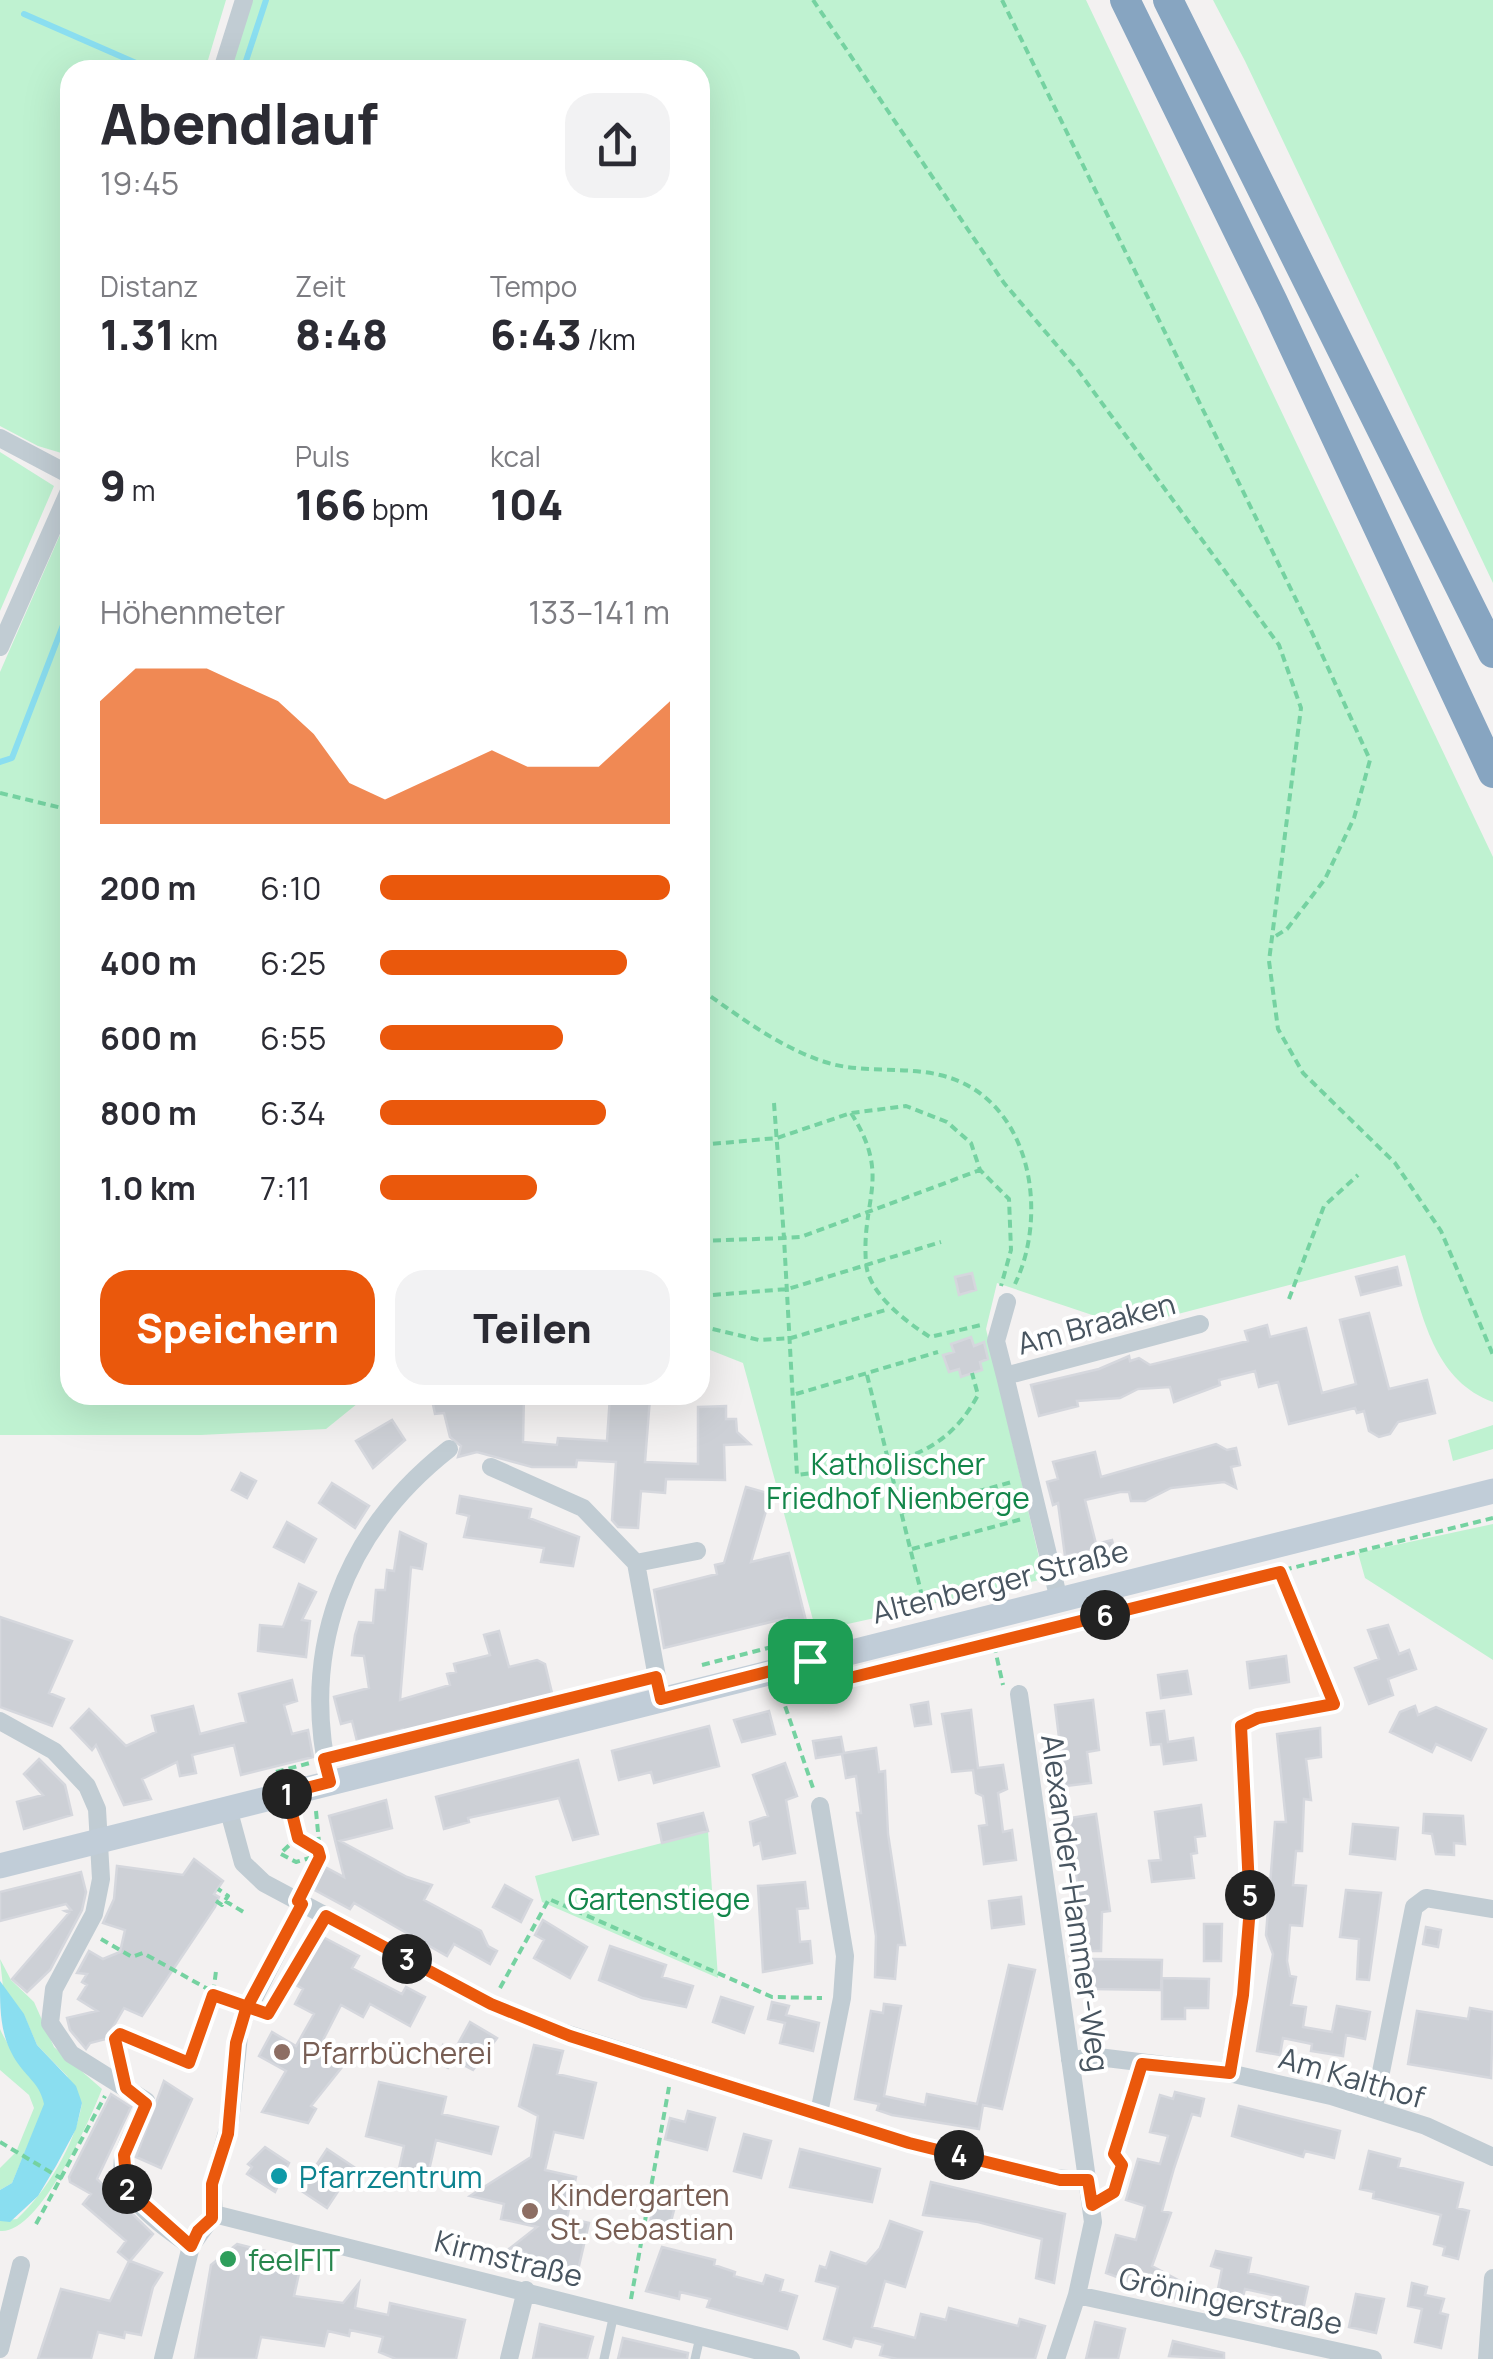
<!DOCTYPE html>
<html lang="de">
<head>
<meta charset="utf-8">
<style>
  body { margin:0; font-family:Manrope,sans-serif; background:#f2f2f3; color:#2b2b33; height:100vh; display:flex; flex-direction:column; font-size:38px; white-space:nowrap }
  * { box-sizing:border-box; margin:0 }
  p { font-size:32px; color:#7c7c81 }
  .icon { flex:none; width:55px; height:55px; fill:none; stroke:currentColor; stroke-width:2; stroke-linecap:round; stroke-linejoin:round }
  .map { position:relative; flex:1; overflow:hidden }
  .panel { position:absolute; left:60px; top:60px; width:650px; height:1345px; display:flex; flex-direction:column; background:#fff; border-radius:30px; box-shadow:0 10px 40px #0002 }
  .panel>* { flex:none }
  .pin { position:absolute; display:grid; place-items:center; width:85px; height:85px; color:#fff; margin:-42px; border-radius:20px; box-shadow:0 5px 15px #0006 }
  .km { position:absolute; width:50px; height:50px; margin:-25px; border-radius:50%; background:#222; color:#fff; font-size:28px; line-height:50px; text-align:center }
  .round { display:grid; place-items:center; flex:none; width:105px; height:105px; border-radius:30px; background:#f2f2f3 }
  .headline { display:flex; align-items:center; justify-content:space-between; height:170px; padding:0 40px }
  h1 { font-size:55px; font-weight:800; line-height:75px }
  .metrics { display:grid; grid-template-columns:repeat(3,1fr); gap:15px; height:170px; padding:10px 40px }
  .metrics div { display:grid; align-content:center }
  .metrics b { font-size:42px; font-weight:800 }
  .metrics small { font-size:28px; font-weight:400 }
  .metrics p { font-size:28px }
  .chart { height:280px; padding:20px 40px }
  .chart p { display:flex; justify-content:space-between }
  .chart svg { width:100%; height:180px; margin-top:10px; fill:#ea580c; opacity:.7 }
  .cta { display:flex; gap:20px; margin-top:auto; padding:20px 40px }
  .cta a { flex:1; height:115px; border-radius:30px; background:#ea580c; color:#fff; font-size:40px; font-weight:800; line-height:115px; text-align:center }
  .cta a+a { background:#f2f2f3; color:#2b2b33 }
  ul { padding:0 40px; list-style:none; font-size:32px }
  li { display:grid; grid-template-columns:160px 120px 1fr; align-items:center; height:75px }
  li i { height:25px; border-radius:12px; background:#ea580c }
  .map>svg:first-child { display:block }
  .green { fill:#bff2d1 }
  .water { fill:#8adef0 }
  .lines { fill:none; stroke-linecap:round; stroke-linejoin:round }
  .stream { stroke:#8adef0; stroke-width:6 }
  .building { fill:#cdd0d6; stroke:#d5d7dd; stroke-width:2.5 }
  .path { stroke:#75d2a1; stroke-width:4; stroke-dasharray:8 5; stroke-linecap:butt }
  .lane { stroke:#c1ccd3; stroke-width:9 }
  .street { stroke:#c1ccd3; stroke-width:18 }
  .secondary { stroke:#c1cdd8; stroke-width:25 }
  .highway { stroke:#87a5c1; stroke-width:30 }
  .route-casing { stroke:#fff; stroke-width:20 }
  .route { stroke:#ea580c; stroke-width:12 }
  .education-dot { fill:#8d6e63; stroke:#fff; stroke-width:4 }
  .culture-dot { fill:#0f9aa8; stroke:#fff; stroke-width:4 }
  .leisure-dot { fill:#2e9e5b; stroke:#fff; stroke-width:4 }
  .labels { text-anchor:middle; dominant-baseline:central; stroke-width:8; stroke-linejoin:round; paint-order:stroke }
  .street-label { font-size:30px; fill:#485560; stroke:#fff }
  .park-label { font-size:30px; fill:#13864a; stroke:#fff }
  .education-label { font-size:30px; fill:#785e54; stroke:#fff; text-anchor:start }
  .culture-label { font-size:30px; fill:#0d838f; stroke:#fff; text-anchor:start }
  .leisure-label { font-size:30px; fill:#27864d; stroke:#fff; text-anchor:start }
</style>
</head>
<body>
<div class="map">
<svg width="1493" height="2359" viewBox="0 0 1493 2359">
  <rect width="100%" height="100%" fill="#f3f1f1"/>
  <path class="green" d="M0,0H226L205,70H70L68,455L38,446L0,426Z
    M252,0H1086L1493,857V1402C1432,1380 1421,1310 1405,1255L1128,1327L997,1283L986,1329L1044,1579L931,1604L925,1601L920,1608L816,1631L743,1363L700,1346V70H230Z
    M1213,0H1493V583L1245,61Z
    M0,452L54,486L0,611Z
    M70,512V1395H368L326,1429L201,1435H0V672Z
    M1493,1425V1449L1453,1461L1448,1440Z
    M1493,1524V1660L1365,1578L1358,1553Z
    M708,1831L718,1978L542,1902L535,1876Z
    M0,1959L11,1980L34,2002L54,2047L102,2089C89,2122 39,2235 0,2231V2221L17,2219C47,2191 75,2145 82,2103L67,2076L37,2045L24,2015L3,1987Z
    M0,2029C12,2057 38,2076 45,2104L12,2183L0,2190V2168L16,2152L34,2108L29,2095L0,2070Z"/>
  <path class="water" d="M0,1981L24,2014L37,2045L76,2086L82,2103L76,2129L56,2166L38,2196L10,2222L0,2221V2190L12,2183L44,2104C40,2085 30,2080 19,2065C0,2039 0,2012 0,1981Z"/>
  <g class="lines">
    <path class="stream" d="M24,14L152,70
      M243,70L266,0
      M0,762L12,758L70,607"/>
  </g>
  <path class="building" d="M1397,1267L1401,1285L1361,1295L1356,1277Z
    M972,1273L976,1290L959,1295L955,1277Z
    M1369,1313L1389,1389L1427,1380L1435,1413L1398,1422L1390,1434L1379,1437L1369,1431L1364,1411L1357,1413L1355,1408L1289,1424L1278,1382L1259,1387L1255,1371L1219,1380L1220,1385L1174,1402L1170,1387L1138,1389L1120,1398L1077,1401L1078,1406L1039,1416L1031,1385L1099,1369L1129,1356L1130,1361L1139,1358L1150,1365L1248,1341L1245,1331L1267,1325L1270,1337L1306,1328L1322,1393L1356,1384L1340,1320Z
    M971,1337L974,1346L984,1342L988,1359L980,1362L982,1370L961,1377L959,1369L949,1372L943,1355L954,1352L951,1344Z
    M431,1395H524L523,1442L557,1445L558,1438L607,1441L610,1396L650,1398L645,1462L698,1464V1407L726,1406V1419H736L737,1432L750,1444L724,1445L725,1480L666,1479L665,1493L641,1491L638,1528L618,1527L612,1520L616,1462L577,1460L576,1467H532L477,1452L458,1457L461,1446L450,1437L444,1413L435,1414Z
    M392,1420L405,1440L373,1468L356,1441Z
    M1216,1444L1227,1450L1236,1448L1240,1465L1231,1467L1236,1488L1224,1482L1171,1488L1145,1501H1131L1129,1492H1120L1085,1500L1096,1544L1112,1540L1116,1556L1077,1565L1074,1554L1065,1556L1058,1503L1053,1505L1047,1482L1058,1479L1053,1462L1095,1452L1101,1477Z
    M241,1473L256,1481L247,1498L232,1490Z
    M332,1483L369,1506L355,1528L319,1503Z
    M746,1487L771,1494L751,1562L789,1553L809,1633L792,1638L787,1618L664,1648L654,1590L717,1574L715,1565L724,1563Z
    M460,1496L531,1509L529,1518L579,1537L573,1566L541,1562L544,1548L464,1537L469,1516L457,1513Z
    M287,1522L316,1539L304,1562L274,1547Z
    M400,1532L426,1544L422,1569L411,1567L400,1700L450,1685L447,1674L456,1672L454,1664L490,1655L484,1635L499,1631L509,1667L537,1660L545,1664L553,1697L405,1734L403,1729L357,1741L352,1721L341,1724L334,1697L369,1688L364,1656L352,1655L355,1635L359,1622L373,1623L376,1590H385L387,1570L394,1571Z
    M299,1584L316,1592L302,1620L310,1621L306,1657L258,1651L260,1625L283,1627Z
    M0,1617L72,1641L49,1693L64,1699L52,1726L0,1707Z
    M1388,1625L1399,1654L1409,1650L1416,1669L1388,1679L1393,1695L1369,1704L1355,1668L1379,1659L1368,1630Z
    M1286,1656L1289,1682L1250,1688L1247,1662Z
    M1187,1671L1191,1694L1161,1698L1158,1675Z
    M292,1680L297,1701L284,1705L292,1734L308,1730L313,1757L241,1775L234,1745L192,1755L196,1773L180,1776L177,1762L142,1779L151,1799L124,1805L96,1745L92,1750L71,1728L89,1709L126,1746L156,1732L152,1716L193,1706L200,1734L246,1722L239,1694Z
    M1093,1700L1099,1750L1087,1752L1091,1783L1065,1786L1055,1705Z
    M928,1702L931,1724L915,1726L911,1705Z
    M1415,1706L1418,1715L1436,1707L1486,1729L1471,1760L1436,1744L1432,1752L1390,1732L1400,1712Z
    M971,1710L978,1768L1003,1765L1007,1789L998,1793L1003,1832L1012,1830L1016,1860L984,1864L979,1826L987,1825L983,1796L976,1793L973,1770L952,1772L942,1714Z
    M769,1711L775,1734L742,1742L734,1720Z
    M1164,1711L1168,1742L1193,1738L1196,1760L1164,1764L1161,1744L1151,1745L1147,1713Z
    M709,1726L719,1766L654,1783L651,1772L619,1780L612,1751Z
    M1320,1728L1321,1757L1306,1759L1311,1800L1304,1799L1302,1851H1296L1293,1885L1306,1886L1302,1926L1290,1925L1287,1961L1290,1976L1296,1977L1291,2005L1306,2007L1303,2027L1332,2032L1337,2006L1370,2012L1365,2039L1346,2035L1343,2056L1311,2051L1312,2044L1283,2038L1280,2055L1257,2051L1273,1954L1266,1935L1275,1822H1286L1277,1734Z
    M841,1737L844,1753L876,1748L879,1772L885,1771L888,1834L905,1945H898L895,1979L875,1977L876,1936L857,1813H861L856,1776L846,1778L842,1754L816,1758L813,1741Z
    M39,1759L65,1785L72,1815L24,1829L17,1802L43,1795L24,1774Z
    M578,1760L598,1834L573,1840L559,1798L468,1818L469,1822L444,1829L436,1797Z
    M785,1763L797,1796L786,1800L795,1853L763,1859L760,1843L754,1845L750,1822L768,1816L753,1775Z
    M386,1800L392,1828L340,1841L407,1877L432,1885L424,1900L481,1931L488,1946L497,1951L490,1964L454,1944L447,1956L354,1903L350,1909L311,1888L323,1866L344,1877L329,1816Z
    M1201,1805L1205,1836L1195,1837L1197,1853L1191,1854L1194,1878L1152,1882L1149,1861L1161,1860L1155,1812Z
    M703,1813L708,1831L662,1843L658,1824Z
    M1096,1814L1110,1911L1102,1912L1101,1951H1084L1070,1818Z
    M1424,1814L1463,1816L1465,1844L1454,1843V1855L1436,1854L1432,1834L1423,1833Z
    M1353,1824L1398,1828L1395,1859L1350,1854Z
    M194,1859L223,1881L214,1894L219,1897L215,1907L142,2016L124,2008L106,2039L90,2043L86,2049L70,2030L67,2018L97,2011L78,1999L87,1985L82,1982L87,1974L77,1973L89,1951L103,1959L120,1952L125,1930L103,1923L114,1899L117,1866L183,1875Z
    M81,1872L86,1892L82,1910L50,1970L27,1992L12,1979L69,1913L65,1911L71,1910L66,1904L0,1921V1892Z
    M805,1882L808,1908L797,1909L800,1942L810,1941L812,1963L763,1972L758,1886Z
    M505,1885L532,1900L521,1922L493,1907Z
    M1346,1890L1381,1893L1369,1980L1357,1979L1359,1939L1340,1937Z
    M1021,1897L1024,1924L992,1928L989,1901Z
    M543,1920L587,1947L570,1978L534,1958L544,1940L535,1935Z
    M1204,1924H1222L1221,1961H1204Z
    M1426,1927L1441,1930L1438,1947L1423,1944Z
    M323,1937L359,1956L352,1968L402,1994L406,1987L425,1997L410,2026L370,2004L363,2017L341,2005L323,2040L332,2045L326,2057L343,2066L311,2106L316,2109L308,2123L262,2112L286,2071L259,2056L272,2032L296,2046L314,2014L295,2004L303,1989L296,1985Z
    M610,1946L666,1965L662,1977L693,1986L686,2007L642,1998L599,1980Z
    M1092,1959L1162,1960L1161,1990L1092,1989Z
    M1009,1965L1035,1970L1002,2109L983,2105L979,2129L892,2115L877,2110L879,2104L855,2099L871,2011L883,2013L884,2004L901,2006L884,2096L925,2105L927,2094L977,2104Z
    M1162,1978L1209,1979L1208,2008H1185V2019H1162Z
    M721,1997L753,2007L744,2033L713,2022Z
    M772,2002L789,2006L786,2015L819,2023L813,2051L780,2043L785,2023L768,2019Z
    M1470,2008L1493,2012L1491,2078L1408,2064L1417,2011L1468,2019Z
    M470,2022L497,2038L473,2070L454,2060L448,2068L435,2061L443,2045L454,2051Z
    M534,2045L563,2051L557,2074L596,2083L583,2138L554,2132L545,2170L576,2177L567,2218L589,2223L578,2270L542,2261L540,2269L524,2265L526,2253L509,2249L537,2227L501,2219L504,2204L470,2196L531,2157L538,2116L519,2106Z
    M164,2081L192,2099L161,2168L136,2157Z
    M379,2082L446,2097L442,2114L498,2127L491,2154L436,2140L427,2179L398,2173L404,2146L366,2136Z
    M1175,2092L1204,2099L1200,2116L1192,2114L1174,2168L1162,2211L1171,2213L1152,2266L1180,2281L1174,2298L1106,2273L1116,2235L1136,2240L1145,2206L1126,2200L1138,2159L1160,2164L1168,2136L1150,2132L1160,2095L1173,2099Z
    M111,2094L131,2107L97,2179L153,2234L130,2261L162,2273L153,2287L141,2335L125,2332L124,2338L98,2332L91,2359H38L61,2289L110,2301L129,2261L118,2252L126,2241L83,2204L91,2194L70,2182L69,2177Z
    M1239,2106L1340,2131L1334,2158L1305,2151L1303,2157L1232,2136Z
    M688,2111L715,2118L707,2150L665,2139L670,2118L685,2122Z
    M744,2134L771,2141L761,2178L734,2171Z
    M265,2147L289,2163L275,2192L247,2174L252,2167L248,2164Z
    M327,2149L354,2167L327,2208L300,2190Z
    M800,2149L880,2169L872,2202L790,2187Z
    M1369,2151L1400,2159L1398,2167L1463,2183L1457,2208L1469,2211L1458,2259L1443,2255L1445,2247L1434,2244L1441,2215L1373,2198L1374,2192L1360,2189Z
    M931,2182L1065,2214L1054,2283L1036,2278L1042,2239L978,2222L923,2215Z
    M653,2203L674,2210L669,2229L650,2224Z
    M890,2221L922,2232L905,2287L885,2281L872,2327L915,2338L921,2314L946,2320L949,2308L1018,2326L1020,2319L1045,2326L1035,2359H897L880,2355L883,2345L868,2341L854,2338L851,2347L824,2339L838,2287L816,2281L820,2266L826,2268L831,2252L866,2264L880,2248Z
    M237,2244L302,2260L294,2296L343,2303L359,2283L355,2308L388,2315L390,2303L465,2320L456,2359H396L379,2352L383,2337L350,2330L349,2336L328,2331L324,2346L261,2337L256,2359H195L211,2265Z
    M662,2247L715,2260L714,2265L735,2272L734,2276L763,2284L766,2275L783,2280L780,2291L797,2296L787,2329L707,2307L710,2299L680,2292L679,2299L646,2291Z
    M1216,2251L1251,2258L1248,2273L1308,2287L1301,2319L1277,2314L1281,2297L1245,2289L1241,2304L1216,2299L1222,2269L1211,2266Z
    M1412,2283L1427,2287L1425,2295L1444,2299L1440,2313L1448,2315L1441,2348L1415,2342L1422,2309L1408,2306Z
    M1356,2294L1384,2299L1376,2333L1349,2327Z
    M1095,2322L1125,2329L1118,2359H1086Z
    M540,2324L593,2337L587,2359H533Z
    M623,2338L688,2353L687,2359H618Z
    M1173,2341L1224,2353V2359L1169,2356Z"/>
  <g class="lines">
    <path class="path" d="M813,0L1004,283L1077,369L1279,645L1301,708L1269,961L1278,1029L1303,1073L1395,1163L1441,1231L1493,1355
      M1002,0L1309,626L1370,760L1354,818L1325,879L1287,929L1274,937
      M0,793L70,810
      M700,989C742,1018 777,1046 825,1062C862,1074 903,1066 940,1075C1030,1096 1050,1211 1015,1284
      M774,1103L784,1238L801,1237L980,1170
      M851,1113C892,1177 861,1199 866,1263C868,1293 906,1322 930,1337L981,1325
      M700,1145L777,1138L851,1113L906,1106L947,1122L971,1143L980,1170L1009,1199L1011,1250L1001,1286
      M700,1241L784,1238L797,1475C872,1464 938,1470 978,1395L972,1373
      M700,1296L788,1289L941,1242
      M1289,1299L1324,1206L1358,1175
      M700,1326L759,1340L791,1338L889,1309
      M867,1375L926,1612
      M796,1394L938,1352
      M902,1512L1012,1482
      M912,1549L1022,1519
      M1280,1573L1302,1630
      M994,1645L1003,1685
      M702,1665L795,1641
      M817,1686L1493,1518
      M781,1694L813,1788
      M343,1754L499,1716
      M276,1772L310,1763
      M316,1811L320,1853
      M293,1817L297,1838L320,1853L306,1886
      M283,1851L297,1838
      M281,1854L296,1862L320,1855
      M216,1901L222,1905L228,1896L218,1889
      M225,1901L247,1914
      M101,1939L132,1957L143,1953L233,2003
      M500,1988L549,1899L772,1997L822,1998
      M265,2014L272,2010L318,1930
      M121,2064L115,2039L120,2034L189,2063L213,1995L216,1971
      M0,2142L62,2179
      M1107,2196L1114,2192L1122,2166
      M36,2224L105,2096
      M631,2299L669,2087"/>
    <path class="lane" d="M1241,1726L1258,1718L1334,1704L1307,1643
      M1114,2155L1142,2064
      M604,2359L614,2314
      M695,2359L700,2337"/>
    <path class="street" d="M222,70L244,0
      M0,438L70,475
      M0,647L70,489
      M1005,1376L996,1341L1007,1302
      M491,1467L583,1508L636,1563L661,1699
      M636,1563L697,1551
      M1059,1600L1005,1376L1200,1324
      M1019,1694L1093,2222L1077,2295L1056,2359
      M0,1721L54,1751L87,1786L97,1809L101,1879L94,1914L54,1989L50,2023L71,2054L146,2101C142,2120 129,2135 124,2154C113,2194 162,2226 191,2246
      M330,1782C299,1651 343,1532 449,1449
      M228,1808L243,1863L264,1883L491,2004L543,2026L909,2143L1048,2178L1088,2180
      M1070,2060L1098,2057L1229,2073L1331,2096L1426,2126L1493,2157
      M1229,2073L1243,1995L1250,1907L1241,1726
      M1374,2107L1414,1907L1426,1898L1493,1909
      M819,2113L842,1998L845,1956L820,1806
      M214,2214L791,2359
      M1077,2295L1373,2359
      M0,2349L21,2265
      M163,2359L191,2246L214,2214L212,2184L230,2122L240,2026L302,1904
      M509,2359L526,2290
      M1487,2359L1493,2278"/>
    <path class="secondary" d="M0,1866L1493,1491"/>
    <path class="highway" d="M1125,0L1273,302L1493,773
      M1168,0L1493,653"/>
  </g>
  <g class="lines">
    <defs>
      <path id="route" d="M810,1661L661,1699L656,1677L324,1759L330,1782L287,1793L298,1838L318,1850L320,1857L298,1901L302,1904L246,2009L236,2043L228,2134L212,2184V2218L198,2231L191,2246L127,2189L124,2155L146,2104L126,2088L115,2039L120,2034L189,2063L213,1995L268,2014L326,1916L491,2004L570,2036L909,2143L1060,2180H1088L1092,2205L1114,2192L1122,2165L1114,2154L1142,2064L1230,2073L1243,1995L1250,1907L1241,1726L1258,1718L1334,1704L1280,1572L817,1686L810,1661"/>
    </defs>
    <use href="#route" class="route-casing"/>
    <use href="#route" class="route"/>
  </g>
  <g class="education-dot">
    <circle cx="282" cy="2052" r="10"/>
    <circle cx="530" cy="2211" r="10"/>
  </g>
  <circle class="culture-dot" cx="279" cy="2176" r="10"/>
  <circle class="leisure-dot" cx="228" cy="2259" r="10"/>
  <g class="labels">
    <g class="street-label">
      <text transform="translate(1096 1323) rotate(-15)">Am Braaken</text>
      <text transform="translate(1000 1581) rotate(-14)">Altenberger Straße</text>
      <text transform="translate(1076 1903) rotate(82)">Alexander-Hammer-Weg</text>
      <text transform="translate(1352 2077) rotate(16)">Am Kalthof</text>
      <text transform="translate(509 2258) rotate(14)">Kirmstraße</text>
      <text transform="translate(1231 2300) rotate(12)">Gröningerstraße</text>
    </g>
    <g class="park-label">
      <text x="898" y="1463">Katholischer<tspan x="898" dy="34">Friedhof Nienberge</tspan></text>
      <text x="659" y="1898">Gartenstiege</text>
    </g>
    <g class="education-label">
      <text x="302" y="2052">Pfarrbücherei</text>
      <text x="550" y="2194">Kindergarten<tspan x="550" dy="34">St. Sebastian</tspan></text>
    </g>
    <g class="culture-label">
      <text x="299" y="2176">Pfarrzentrum</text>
    </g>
    <g class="leisure-label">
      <text x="248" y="2259">feelFIT</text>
    </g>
  </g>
</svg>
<div class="pin" style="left:810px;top:1661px;background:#1e9e55"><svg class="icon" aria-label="arrive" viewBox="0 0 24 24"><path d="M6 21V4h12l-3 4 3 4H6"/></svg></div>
<b class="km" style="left:287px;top:1794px">1</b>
<b class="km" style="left:127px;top:2189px">2</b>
<b class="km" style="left:407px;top:1959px">3</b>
<b class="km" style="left:959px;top:2155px">4</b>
<b class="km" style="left:1250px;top:1895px">5</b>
<b class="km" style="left:1105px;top:1615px">6</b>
<section class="panel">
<div class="headline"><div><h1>Abendlauf</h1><p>19:45</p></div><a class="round"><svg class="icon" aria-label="share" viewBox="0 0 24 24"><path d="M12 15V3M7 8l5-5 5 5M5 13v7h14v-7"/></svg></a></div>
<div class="metrics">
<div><p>Distanz</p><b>1.31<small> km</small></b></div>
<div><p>Zeit</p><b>8:48</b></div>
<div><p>Tempo</p><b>6:43<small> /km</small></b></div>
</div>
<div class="metrics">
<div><b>9<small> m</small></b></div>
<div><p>Puls</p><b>166<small> bpm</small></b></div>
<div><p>kcal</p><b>104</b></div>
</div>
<div class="chart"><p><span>Höhenmeter</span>133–141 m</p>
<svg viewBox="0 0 160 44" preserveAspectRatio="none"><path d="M0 44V14L10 6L20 6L30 6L40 10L50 14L60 22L70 34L80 38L90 34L100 30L110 26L120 30L130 30L140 30L150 22L160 14V44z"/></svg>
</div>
<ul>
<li><b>200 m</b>6:10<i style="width:100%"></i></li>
<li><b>400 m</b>6:25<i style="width:85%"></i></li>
<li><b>600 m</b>6:55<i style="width:63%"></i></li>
<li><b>800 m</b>6:34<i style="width:78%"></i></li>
<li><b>1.0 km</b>7:11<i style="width:54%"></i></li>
</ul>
<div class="cta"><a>Speichern</a><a>Teilen</a></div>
</section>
</div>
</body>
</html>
